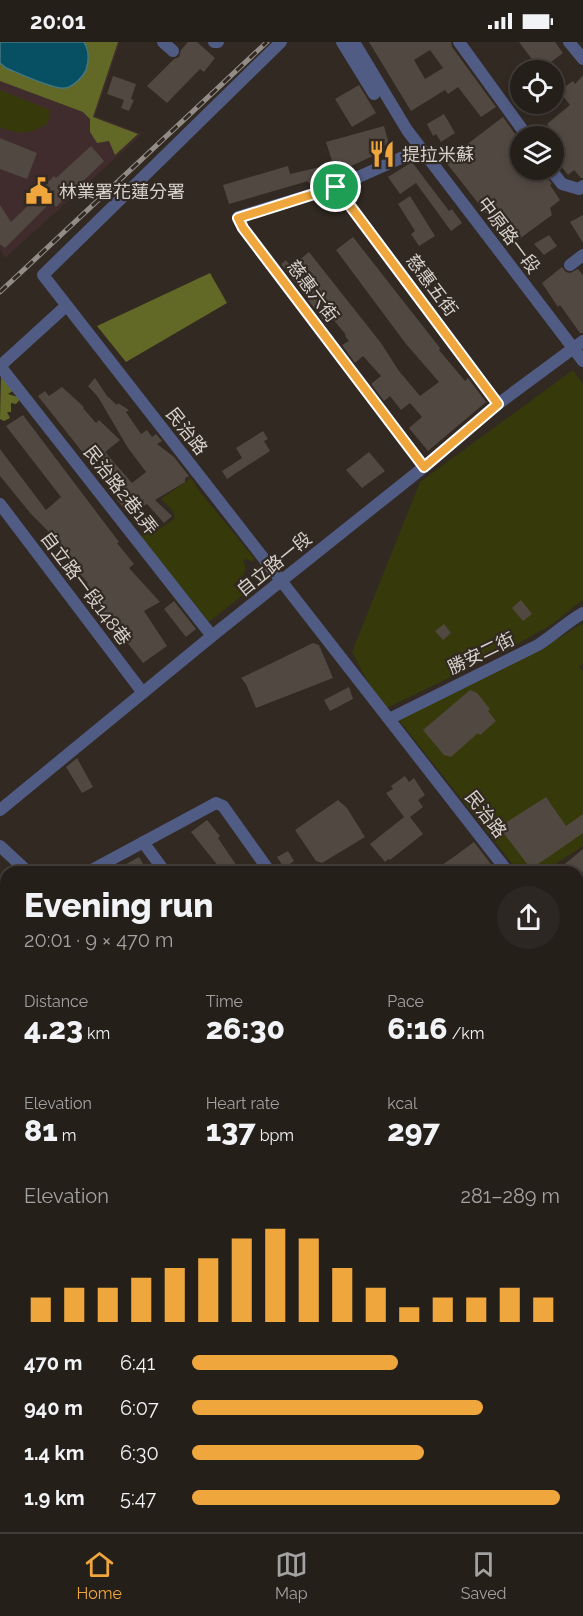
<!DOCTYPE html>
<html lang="en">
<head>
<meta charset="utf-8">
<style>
  body { margin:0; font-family:Raleway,"Noto Sans TC",sans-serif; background:#2d2723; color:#f1f3f6; height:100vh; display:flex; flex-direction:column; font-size:22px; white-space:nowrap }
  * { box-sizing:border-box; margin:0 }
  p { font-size:20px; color:#a3a2a2 }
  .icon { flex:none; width:33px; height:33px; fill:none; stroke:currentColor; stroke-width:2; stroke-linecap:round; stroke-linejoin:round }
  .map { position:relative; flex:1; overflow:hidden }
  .details { position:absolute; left:0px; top:824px; width:584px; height:668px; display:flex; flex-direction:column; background:#251f1a; border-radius:18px 18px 0 0; box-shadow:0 3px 9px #0003,0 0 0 2px #423d39 }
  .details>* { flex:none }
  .buttons { position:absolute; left:510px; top:18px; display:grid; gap:12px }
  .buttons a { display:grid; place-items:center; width:54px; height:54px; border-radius:50%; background:#251f1a; box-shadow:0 3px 9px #0003,0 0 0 2px #423d39; font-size:30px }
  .pin { position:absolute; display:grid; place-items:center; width:51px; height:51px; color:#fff; margin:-26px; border:3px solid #fff; border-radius:50%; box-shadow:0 2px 6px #0007 }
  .round { display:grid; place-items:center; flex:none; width:63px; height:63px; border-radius:32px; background:#2d2723 }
  .overview { display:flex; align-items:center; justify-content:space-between; height:102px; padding:0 24px }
  h1 { font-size:33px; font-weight:800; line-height:45px }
  .metrics { display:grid; grid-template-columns:repeat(3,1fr); gap:9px; height:102px; padding:6px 24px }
  .metrics div { display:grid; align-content:center }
  .metrics b { font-size:30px; font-weight:800 }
  .metrics small { font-size:16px; font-weight:400 }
  .metrics p { font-size:16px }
  .chart { height:168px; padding:12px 24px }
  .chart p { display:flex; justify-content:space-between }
  .chart svg { width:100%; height:108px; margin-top:6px; stroke:#efa73d; stroke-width:6 }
  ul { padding:0 24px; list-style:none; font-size:20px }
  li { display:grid; grid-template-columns:96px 72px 1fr; align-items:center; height:45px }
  li i { height:15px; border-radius:8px; background:#efa73d }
  .status { display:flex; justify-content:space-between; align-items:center; height:42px; padding:0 30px; background:#251f1a; direction:ltr }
  .status svg { height:16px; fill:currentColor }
  .dock { display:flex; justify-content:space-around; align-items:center; height:84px; border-top:2px solid #423d39; background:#251f1a; font-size:16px; color:#a3a2a2 }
  .dock a { display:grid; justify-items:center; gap:3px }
  .dock .selected { color:#efa73d }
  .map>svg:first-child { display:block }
  .commercial { fill:#402c2d }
  .green { fill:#363a0a }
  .forest { fill:#626825 }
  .water { fill:#075063; stroke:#457782; stroke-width:1.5 }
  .building { fill:#514841; fill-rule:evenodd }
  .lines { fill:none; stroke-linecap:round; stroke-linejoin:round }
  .minor { stroke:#515c85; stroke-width:12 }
  .rail-casing { stroke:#938c86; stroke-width:5 }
  .rail { stroke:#312922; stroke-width:3; stroke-dasharray:9; stroke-linecap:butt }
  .route-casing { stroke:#fff; stroke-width:12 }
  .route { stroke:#efa73d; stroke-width:8 }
  .labels { text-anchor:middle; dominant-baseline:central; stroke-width:4.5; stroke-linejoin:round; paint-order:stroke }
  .poi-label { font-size:18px; fill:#d7d1cc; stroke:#312922; text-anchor:start }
  .street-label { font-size:18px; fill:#d7d1cc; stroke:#312922 }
</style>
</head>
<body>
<div class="status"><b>20:01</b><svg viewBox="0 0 49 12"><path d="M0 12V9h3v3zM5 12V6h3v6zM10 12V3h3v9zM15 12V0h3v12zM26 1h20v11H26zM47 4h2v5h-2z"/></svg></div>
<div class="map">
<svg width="583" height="1490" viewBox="0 0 583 1490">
  <rect width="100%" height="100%" fill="#312922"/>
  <path class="commercial" d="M0,0H120L95,74L142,92L5,216L0,207Z"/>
  <path class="green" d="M0,48L50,68L48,81C31,92 19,93 0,85Z
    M573,328L583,342V559L576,563L551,583L512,605L383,668L352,610L420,440Z
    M191,436L200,450L254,516L253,520L246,517L243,519C250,530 241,535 233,543L243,553L209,580L140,494L151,484L153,492L175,476L172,468L161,457Z
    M583,581V622L579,625L583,629V804L545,829H518L398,677L546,604Z"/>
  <path class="forest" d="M0,0H118L93,75L138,92L115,113L109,99L97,101L90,90V77L83,70L0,39Z
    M210,231L227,261L126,320L97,284Z
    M1,334L16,347L8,352L21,356L16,362L11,361V370H7L10,376L4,379L0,377Z"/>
  <path class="water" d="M0,0H84C89,8 89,19 86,28C83,35 73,45 65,46C54,48 18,31 6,26L0,21Z"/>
  <path class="building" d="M188,0H197L215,16L204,30L200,27L167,61L147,44L174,17L179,15L181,8Z
    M369,0H451L452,5L496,65L481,75L458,45L448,52L445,48L411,69ZM430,8L443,26L425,37L414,18Z
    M519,0H555L563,11L540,28Z
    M583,33V136H581L574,128L568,133L554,115V98L557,95L547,82L570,63L559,49L573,39L575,42Z
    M113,34L136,42L131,57L134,58L129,69L121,66L124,58L107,52Z
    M359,43L376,71L352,85L335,57Z
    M444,72L455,91L441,100L436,92L433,94L427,82Z
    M503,75L520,99V128H543L545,133L552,142L550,143L560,158L550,166L552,173L511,203L445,119Z
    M384,84L390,106L334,132L335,134L308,141V139L229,162L223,143L288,124L290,132L333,122L326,100Z
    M0,96L37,111L27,137L0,127Z
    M91,104L104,119L56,165L51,160L5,206L0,202V163L11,180L41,151L39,149L54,134L56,136Z
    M412,120L449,169L452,167L462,181L451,189L416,141L400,152L388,135Z
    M410,154L435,194L419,204L411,192L415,189L398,162Z
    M583,173V201L570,180Z
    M549,193L557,204L544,213L534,202Z
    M353,195L440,306L439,308L465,339L468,336L486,360L428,409L409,386L422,375L410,361L401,368L390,354L384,359L371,342L381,334L363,314L355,321L342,303L349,299L345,294L346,293L333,277L327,283L281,222L286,218L291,225L309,210L381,301L399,329L420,354L439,340L406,302L336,208Z
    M562,225L566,230L570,231L578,227L583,233V291H580L560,263L558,265L542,241Z
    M95,336L107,354L117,363L118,361L129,368L126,370L141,392L147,388L152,395L156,392L162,399L157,402L174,415L189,434L185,436V440L155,458L172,474L164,481L147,462L129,472L117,458L127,452L119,439L97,415L91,421L38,354L45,349L49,354L62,345L84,365L83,366L96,381L99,378L120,398L105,410L132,441L146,430L128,406L98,355L88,344Z
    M23,373L119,500L117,501L134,522L129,526L160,560L144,569L167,604L143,621L119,590L99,569L103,566L83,544L88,541L78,530L79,529L50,494L52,493L31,472L0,434V407L46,468L61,455L6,384Z
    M263,389L268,397L264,399L270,409L227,437L222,429L242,416L236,406Z
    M369,410L385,429L362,446L346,428Z
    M521,558L532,572L523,579L512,566Z
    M174,559L196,587L186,595L164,567Z
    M444,582L451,591L443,598L435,589Z
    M313,601L319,603L333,636L256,666L246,642L241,636Z
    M349,645L353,657L330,669L324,658Z
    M470,648L477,651L490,667L488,669L496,679L480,693L478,691L451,715L444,713L423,688Z
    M77,716L93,745L82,751L66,725Z
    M405,734L409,740L414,736L425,753L418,758L423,765L410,775L423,792L390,818L388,817L385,820L370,802L404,775L386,751L393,747L391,744Z
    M546,755L566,784L583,772V791L531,827L499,785Z
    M338,758L347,766L365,795L322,821L316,819L295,788Z
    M207,778L220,794L218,796L241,830H223L191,790Z
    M474,800L497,830H432L455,814Z
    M583,807V830H555Z
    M288,809L294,819L284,826L277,815Z
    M139,815L148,830H112Z"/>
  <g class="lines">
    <path class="minor" d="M163,0L173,9
      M214,0H218
      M281,0L43,233L508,830
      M342,0L374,52
      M354,0L407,88L583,319
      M459,0L527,94
      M569,0L583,17
      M421,107L336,145L238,175L243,186L424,425
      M551,128L562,142L579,147L583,144
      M336,145L498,362
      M570,223L583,213
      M0,324L212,594
      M0,324L66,264
      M0,462L143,651
      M389,677L538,603C554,593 567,580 583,571
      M0,768L212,594L424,425L498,362L583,299
      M143,800L165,830
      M0,804L28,830
      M88,830L216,761L223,764L270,830
      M578,877L583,873
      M578,920L583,928
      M0,1103L6,1111
      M578,1211L583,1207
      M578,1394L583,1401
      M0,1401L6,1409
      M578,1448L583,1443
      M0,1483L6,1480
      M288,1485L292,1490
      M542,1485L546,1490
      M195,1490L202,1485"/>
    <defs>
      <path id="rail" d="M0,250L267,0"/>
    </defs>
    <use href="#rail" class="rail-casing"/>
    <use href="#rail" class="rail"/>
  </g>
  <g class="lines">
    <defs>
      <path id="route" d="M336,145L498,362L424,425L243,186L238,176Z"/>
    </defs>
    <use href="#route" class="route-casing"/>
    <use href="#route" class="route"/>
  </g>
  <defs>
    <symbol id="restaurant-bare" viewBox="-9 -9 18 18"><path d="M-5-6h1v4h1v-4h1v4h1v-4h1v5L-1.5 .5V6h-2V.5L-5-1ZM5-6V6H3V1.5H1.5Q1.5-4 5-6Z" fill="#efa73d" stroke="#312922" stroke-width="2.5" paint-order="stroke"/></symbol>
    <symbol id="civic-bare" viewBox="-9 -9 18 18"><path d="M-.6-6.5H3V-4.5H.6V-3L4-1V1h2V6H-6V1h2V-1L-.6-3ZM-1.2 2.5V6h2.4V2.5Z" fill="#efa73d" stroke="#312922" stroke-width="2.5" paint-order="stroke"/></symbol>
  </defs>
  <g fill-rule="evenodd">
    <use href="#restaurant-bare" x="363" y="93" width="38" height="38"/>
    <use href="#civic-bare" x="20" y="130" width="38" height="38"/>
  </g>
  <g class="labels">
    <g class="poi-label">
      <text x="402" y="112">提拉米蘇</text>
      <text x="59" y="149">林業署花蓮分署</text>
    </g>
    <g class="street-label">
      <text transform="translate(509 193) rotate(53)">中原路一段</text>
      <text transform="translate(432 243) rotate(53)">慈惠五街</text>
      <text transform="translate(313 249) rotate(53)">慈惠六街</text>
      <text transform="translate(187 389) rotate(52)">民治路</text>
      <text transform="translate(121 448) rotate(52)">民治路2巷1弄</text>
      <text transform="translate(274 522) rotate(-39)">自立路一段</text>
      <text transform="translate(86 546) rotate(53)">自立路一段148巷</text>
      <text transform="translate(481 611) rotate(-26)">勝安二街</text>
      <text transform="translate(486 772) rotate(52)">民治路</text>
    </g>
  </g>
</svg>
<div class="buttons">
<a><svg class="icon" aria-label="locate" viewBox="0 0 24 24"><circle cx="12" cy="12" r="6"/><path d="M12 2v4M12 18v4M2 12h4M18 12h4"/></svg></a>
<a><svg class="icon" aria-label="layers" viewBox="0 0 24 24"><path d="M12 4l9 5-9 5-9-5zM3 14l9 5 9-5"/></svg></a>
</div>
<div class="pin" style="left:336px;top:145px;background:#1e9e55"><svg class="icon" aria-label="arrive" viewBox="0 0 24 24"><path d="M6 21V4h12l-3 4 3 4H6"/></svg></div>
<section class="details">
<div class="overview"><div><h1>Evening run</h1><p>20:01 · 9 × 470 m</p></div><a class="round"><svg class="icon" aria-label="share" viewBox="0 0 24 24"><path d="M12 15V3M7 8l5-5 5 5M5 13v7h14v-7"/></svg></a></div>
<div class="metrics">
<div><p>Distance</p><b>4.23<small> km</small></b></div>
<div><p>Time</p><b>26:30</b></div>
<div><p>Pace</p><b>6:16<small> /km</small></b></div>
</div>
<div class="metrics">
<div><p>Elevation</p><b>81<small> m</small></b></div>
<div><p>Heart rate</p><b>137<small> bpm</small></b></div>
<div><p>kcal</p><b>297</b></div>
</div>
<div class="chart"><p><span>Elevation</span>281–289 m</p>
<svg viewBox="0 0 160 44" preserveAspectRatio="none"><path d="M5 44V34M15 44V30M25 44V30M35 44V26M45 44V22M55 44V18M65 44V10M75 44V6M85 44V10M95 44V22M105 44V30M115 44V38M125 44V34M135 44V34M145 44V30M155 44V34"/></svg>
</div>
<ul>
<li><b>470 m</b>6:41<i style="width:56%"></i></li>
<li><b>940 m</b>6:07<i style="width:79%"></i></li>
<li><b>1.4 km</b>6:30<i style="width:63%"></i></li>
<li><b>1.9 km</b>5:47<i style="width:100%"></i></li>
</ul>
</section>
</div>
<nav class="dock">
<a class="selected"><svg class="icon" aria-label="home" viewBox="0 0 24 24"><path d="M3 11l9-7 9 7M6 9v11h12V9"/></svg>Home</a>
<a><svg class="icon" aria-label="map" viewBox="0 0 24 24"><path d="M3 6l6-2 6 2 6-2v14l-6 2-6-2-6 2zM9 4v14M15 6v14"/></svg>Map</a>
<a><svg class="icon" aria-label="saved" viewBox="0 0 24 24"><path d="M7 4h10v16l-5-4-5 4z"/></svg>Saved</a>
</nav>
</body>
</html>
